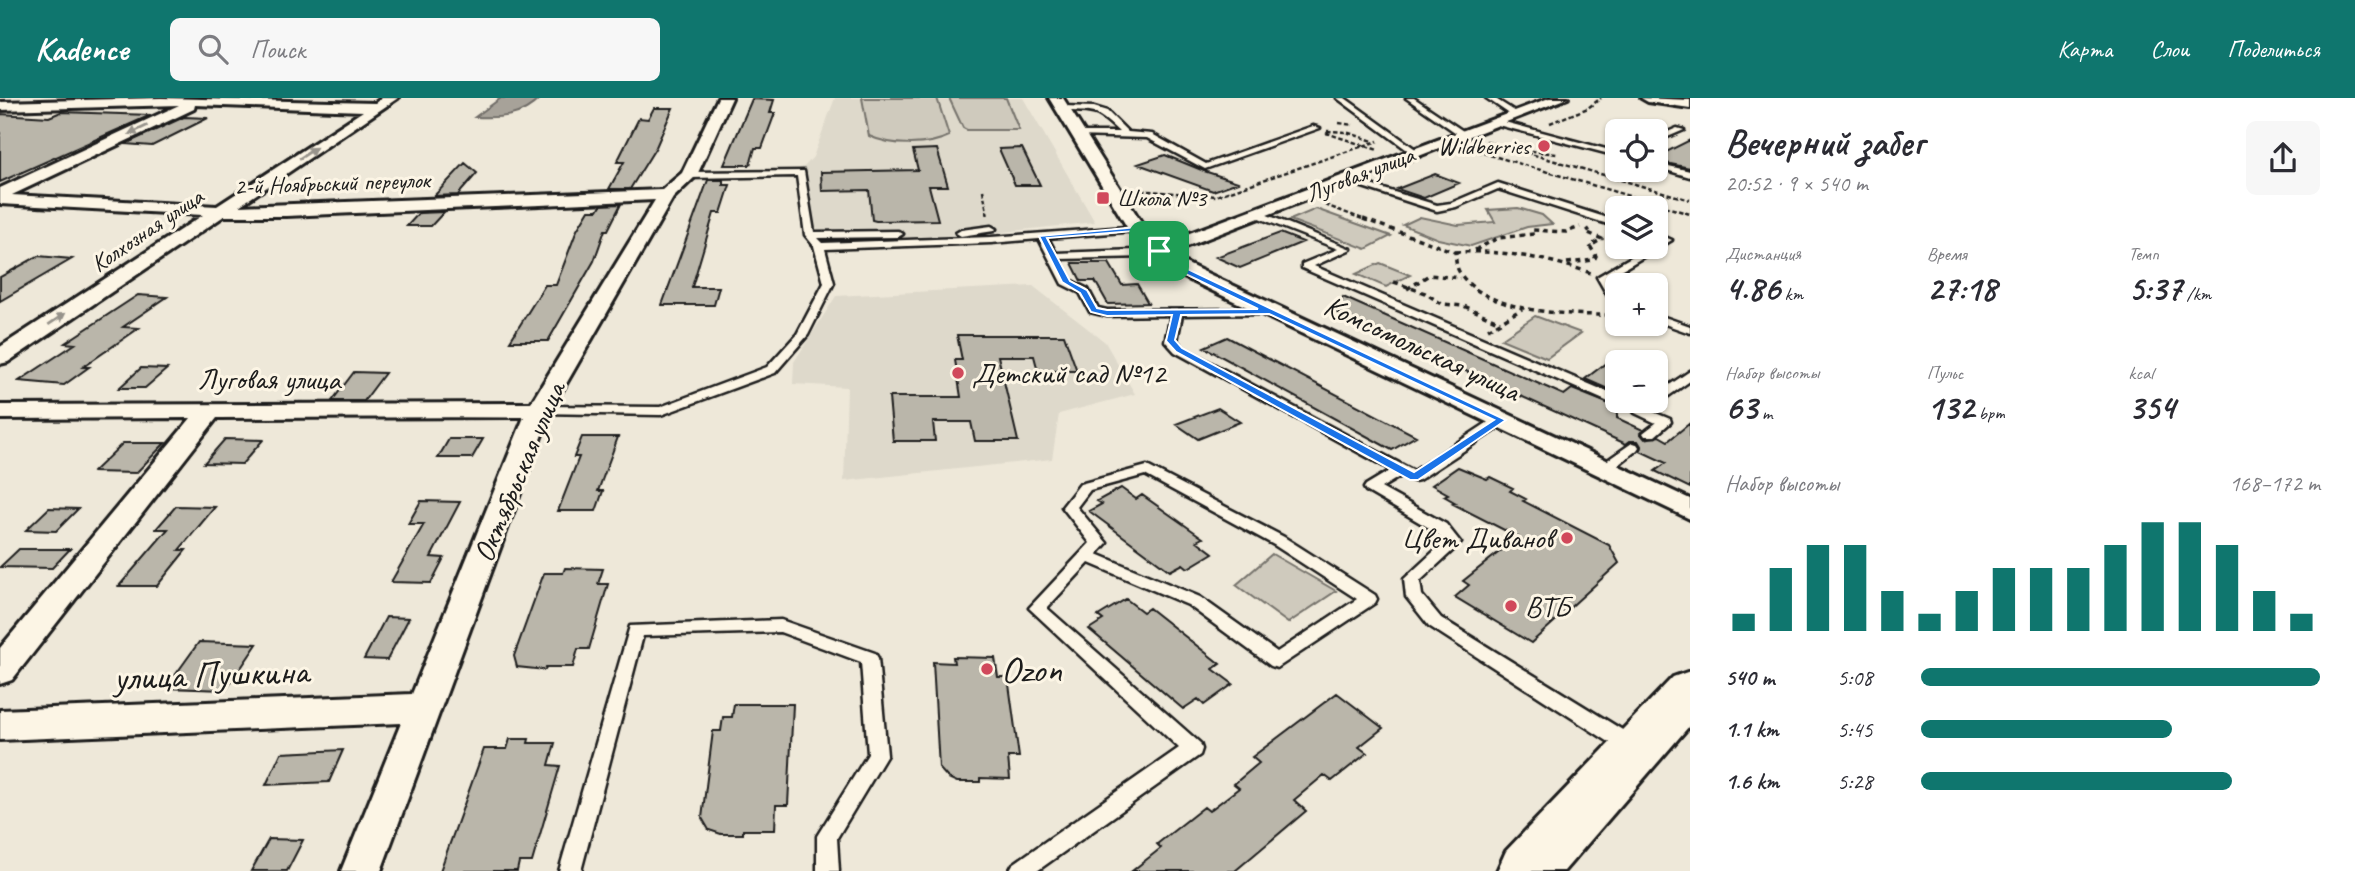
<!DOCTYPE html>
<html lang="ru">
<head>
<meta charset="utf-8">
<style>
  body { margin:0; font-family:Caveat,sans-serif; background:#f7f7f7; color:#2b2b33; height:100vh; display:flex; flex-direction:column; font-size:26px; white-space:nowrap }
  * { box-sizing:border-box; margin:0 }
  p { font-size:23px; color:#7c7c81 }
  .icon { flex:none; width:38px; height:38px; fill:none; stroke:currentColor; stroke-width:2; stroke-linecap:round; stroke-linejoin:round }
  .map { position:relative; flex:1; overflow:hidden }
  .panel { display:flex; flex-direction:column; background:#fff; width:665px }
  .panel>* { flex:none }
  .buttons { position:absolute; left:1605px; top:21px; display:grid; gap:14px }
  .buttons a { display:grid; place-items:center; width:63px; height:63px; border-radius:10px; background:#fff; box-shadow:0 2px 5px #0004; font-size:35px }
  .pin { position:absolute; display:grid; place-items:center; width:60px; height:60px; color:#fff; margin:-30px; border-radius:14px; box-shadow:0 4px 10px #0006 }
  .round { display:grid; place-items:center; flex:none; width:74px; height:74px; border-radius:10px; background:#f7f7f7 }
  .headline { display:flex; align-items:center; justify-content:space-between; height:119px; padding:0 35px }
  h1 { font-size:38px; font-weight:800; line-height:52px }
  .stats { display:grid; grid-template-columns:repeat(3,1fr); gap:10px; height:119px; padding:7px 35px }
  .stats div { display:grid; align-content:center }
  .stats b { font-size:35px; font-weight:800 }
  .stats small { font-size:19px; font-weight:400 }
  .stats p { font-size:19px }
  .chart { height:196px; padding:14px 35px }
  .chart p { display:flex; justify-content:space-between }
  .chart svg { width:100%; height:126px; margin-top:7px; stroke:#0f766e; stroke-width:6 }
  ul { padding:0 35px; list-style:none; font-size:23px }
  li { display:grid; grid-template-columns:112px 84px 1fr; align-items:center; height:52px }
  li i { height:18px; border-radius:9px; background:#0f766e }
  header { display:flex; align-items:center; gap:42px; box-sizing:border-box; height:98px; padding:0 35px; background:#0f766e; color:#fff }
  header strong { font-size:33px }
  nav { display:flex; gap:38px; margin-inline-start:auto; font-size:24px }
  .search { width:490px; height:63px; background:#f7f7f7; display:flex; align-items:center; gap:18px; box-sizing:border-box; padding:0 24px; border-radius:10px; color:#7c7c81; font-size:26px }
  main { display:flex; flex:1; min-height:0 }
  .map>svg:first-child { display:block }
  .built { fill:#ded9cb }
  .green { fill:#cfcabd; stroke:#76736c; stroke-width:2 }
  .water { fill:#a7a299; stroke:#6f6c67; stroke-width:2 }
  .building { fill:#bab6aa; stroke:#1c1c1c; stroke-width:2 }
  .lines { fill:none; stroke-linecap:round; stroke-linejoin:round }
  .lane-casing { stroke:#1c1c1c; stroke-width:5 }
  .street-casing { stroke:#1c1c1c; stroke-width:6 }
  .secondary-casing { stroke:#1c1c1c; stroke-width:6 }
  .path-far1 { stroke:#1c1c1c; stroke-width:2.5; stroke-dasharray:4.5 2.5; stroke-linecap:butt }
  .path { stroke:#1c1c1c; stroke-width:3.5; stroke-dasharray:5 4.5; stroke-linecap:butt }
  .lane { fill:#fcf5e5; fill-rule:evenodd }
  .street { fill:#fcf5e5; fill-rule:evenodd }
  .secondary { fill:#fcf5e5; fill-rule:evenodd }
  .oneway { fill:#97938b }
  .route { fill:#1a73e8; stroke:#fff; stroke-width:2; fill-rule:evenodd }
  .poi-dot { fill:#d1495b; stroke:#fcf5e5; stroke-width:2.5 }
  .labels { text-anchor:middle; dominant-baseline:central; stroke-width:6; stroke-linejoin:round; paint-order:stroke }
  .far-poi-label { font-size:24px; fill:#1c1c1c; stroke:#fcf5e5; text-anchor:end }
  .far-street-label { font-size:24px; fill:#1c1c1c; stroke:#fcf5e5 }
  .street-label { font-size:30px; fill:#1c1c1c; stroke:#fcf5e5 }
  .poi-label { font-size:30px; fill:#1c1c1c; stroke:#fcf5e5; text-anchor:start }
  .near-poi-label { font-size:37px; fill:#1c1c1c; stroke:#fcf5e5; text-anchor:start }
  .near-street-label { font-size:37px; fill:#1c1c1c; stroke:#fcf5e5 }
</style>
</head>
<body>
<header>
<strong>Kadence</strong>
<div class="search"><svg class="icon" aria-label="search" viewBox="0 0 24 24"><circle cx="10" cy="10" r="6"/><path d="M15 15l6 6"/></svg>Поиск</div>
<nav><a>Карта</a><a>Слои</a><a>Поделиться</a></nav>
</header>
<main>
<div class="map">
<svg width="1690" height="773" viewBox="0 0 1690 773">
  <rect width="100%" height="100%" fill="#eee8d9"/>
  <filter id="ink" filterUnits="userSpaceOnUse"><feTurbulence type="fractalNoise" baseFrequency=".0143" numOctaves="2"/><feDisplacementMap in="SourceGraphic" scale="14" xChannelSelector="R" yChannelSelector="G"/><feConvolveMatrix kernelMatrix="1 2 1 2 8 2 1 2 1" color-interpolation-filters="sRGB"/></filter>
  <g filter="url(#ink)">
    <path class="built" d="M835,0H1023L1095,124L968,138L804,141L796,80L792,75L805,68L813,59Z
      M1033,188L1105,244L1135,296L1059,316L1052,361L844,383L847,289L793,286L794,264L836,198Z"/>
    <path class="green" d="M862,0H937L949,38C927,49 891,48 869,38Z
      M949,0H1006L1019,32H967L963,30Z
      M1518,110L1542,117L1552,126L1527,129L1471,148L1438,141L1403,127L1420,119L1458,127L1495,124L1488,112Z
      M1316,111L1391,138L1366,151L1290,122Z
      M1380,165L1410,177L1386,189L1356,176Z
      M1535,218L1581,235L1547,260L1501,241Z
      M1272,456L1336,493L1288,525L1236,487Z"/>
    <path class="water" d="M501,0H540C521,20 500,20 475,19Z"/>
    <path class="building" d="M752,1L774,2L770,15H775L762,50H755L750,67H724Z
      M654,10H673L656,49L630,91H609L624,64H617L639,20L648,21Z
      M61,14L151,17L0,84V16L49,19Z
      M184,19L208,20L152,48L125,46Z
      M1690,42V70L1656,63V59Z
      M1022,50L1040,87H1015L999,51Z
      M937,51L948,88H929L938,122L876,123L872,122L869,92L822,93L821,74L918,72L913,52Z
      M1165,57L1204,73L1238,84L1213,93L1138,66Z
      M465,65L477,75L458,97L434,98Z
      M1435,76L1459,85L1424,100L1397,91Z
      M708,82H723V87H730L721,115H714L692,189H719L714,207H662Z
      M621,106L608,132H605L594,163L548,243H510L545,187H556L577,132L589,112H598L601,107Z
      M444,114L431,128H407L419,115Z
      M1280,135L1303,144L1240,170L1216,159Z
      M38,158L72,161L0,203V179Z
      M1072,165H1109L1122,187L1137,186L1148,205L1108,206L1095,183H1081Z
      M138,197L167,199L123,229L139,230L83,269H89L64,287L19,283L75,246L65,245Z
      M1343,199L1564,297L1572,291L1617,309V320L1643,332L1640,335L1645,341L1659,338L1668,343L1690,325V390L1655,373L1666,365L1640,353L1641,348L1638,343H1630L1626,346L1336,214Z
      M957,237H1064L1077,273H1038L1034,258H998L1018,343H975L971,324H933L935,343H893L889,299H961L955,262H962Z
      M1227,239L1416,338L1392,352L1204,249Z
      M1606,265L1617,270V295L1585,281Z
      M141,270L167,271L145,290H119Z
      M354,274L385,275L364,303H332Z
      M1218,310L1240,324L1198,341L1176,326Z
      M582,339H618L598,393H603L596,413H558L579,359H574Z
      M225,341L263,342L242,366L204,365Z
      M449,341H483L472,360H438Z
      M123,345H165L136,375L93,374Z
      M1458,369L1487,381L1490,379L1513,390L1510,393L1526,401L1523,403L1609,447L1619,465L1531,545L1455,499L1469,487L1463,483L1518,439L1453,406L1456,405L1444,398L1448,396L1432,387Z
      M1121,390L1136,401L1142,397L1203,440L1197,443L1213,455L1188,470L1183,466L1170,473L1089,413L1102,406L1097,403Z
      M421,403L460,404L431,459L444,460L431,485L391,484L424,426H408Z
      M176,408L215,409L179,452H186L157,488H119L168,431H156Z
      M49,410L78,411L56,433L26,432Z
      M19,451H70L52,470L0,469Z
      M565,470L603,471L598,486H608L589,551H578L573,569H546L545,572L517,569L514,558L544,475H563Z
      M1126,501L1143,514L1149,510L1220,566L1213,571L1233,586L1204,607L1198,601L1183,611L1089,531L1103,522L1098,518Z
      M386,519L409,520L387,562L364,561Z
      M199,544L257,546L226,592L166,590Z
      M953,559L995,560L998,579H1008L1019,659H1008L1010,681L980,680V684H957L948,680L939,670L933,564L954,565Z
      M1337,595L1383,630L1359,649L1367,655L1332,683L1324,677L1294,702L1306,713L1235,773H1132L1161,750L1157,746L1204,709L1209,713L1239,690L1234,686L1259,665L1252,659Z
      M734,606H793L788,707H776L775,732H743V736H721L709,732L702,720L713,633H721L723,619H732Z
      M510,641H529L528,645H555L549,667L560,668L532,764H519L517,773H440L484,651H507Z
      M343,652L329,684L266,687L281,655Z
      M269,741L303,742L287,773H251Z"/>
    <g class="lines">
      <defs>
        <path id="lane" d="M1337,0H1345L1421,55L1414,57Z
          M1406,0H1414L1469,37L1462,39Z
          M1486,0H1494L1521,17L1514,19Z
          M1063,8L1094,9L1107,13L1128,34L1152,36L1206,66L1313,28L1320,30L1205,71L1147,40L1075,38V34H1119C1092,8 1095,16 1060,12Z
          M1497,22L1617,54V58L1494,26V22Z
          M1677,30L1684,32L1656,44V39Z
          M1656,65L1690,73V79L1656,69Z
          M804,73L814,134L898,133L903,136L898,139L817,140L822,145L991,139L1139,128V132L1136,133L1048,140L1056,155L1162,151V155L1147,159L1059,161L1070,182L1088,191L1098,210L1107,212L1274,211V215L1270,216L1182,217L1177,243L1183,250L1414,373L1496,319H1506L1507,322L1506,325L1419,382L1414,383L1401,378L1381,390L1446,426L1461,445L1420,483L1422,497L1441,520L1637,641L1639,647L1637,653L1630,655L1623,653L1429,528L1406,499L1404,481L1444,444L1436,434L1366,393L1364,390L1366,387L1391,372L1175,254L1165,243L1171,217L1107,218L1090,214L1080,195L1062,186L1039,141L991,145L825,151L834,185L808,237L775,275L661,317L535,315L533,312L539,308L660,309L767,269L797,236L824,185L814,148L805,137L797,78L689,80L685,77L689,74Z
          M1344,79L1437,107L1451,105L1498,85L1617,123V129L1498,91L1456,109L1437,113L1344,83Z
          M1254,114H1260L1351,151L1314,168L1617,298V303H1623L1617,307L1613,306L1302,170V166L1338,151L1254,118Z
          M991,128L996,131L994,133L961,138L956,135L961,132Z
          M1656,135L1672,142L1608,180L1617,196V208L1613,207L1597,179L1648,149H1656V145L1659,142L1656,141Z
          M1656,216L1690,228V235L1656,223Z
          M1690,273V283L1660,304H1652L1656,303V296Z
          M1639,308L1670,321L1671,324L1655,338H1645L1643,335L1656,325L1635,315L1633,312Z
          M1632,345L1637,346L1639,349L1637,352L1609,374H1599L1597,371L1599,368Z
          M1147,368L1284,439L1375,497L1377,501L1375,505L1277,570L1271,568L1188,507L1089,465L1047,510L1200,645L1202,651L1200,657L1037,773H1009L1013,766L1179,650L1029,510L1090,445L1062,409L1080,386ZM1145,377L1274,447L1357,501L1277,554L1200,499L1097,456L1107,445L1077,409L1090,392Z
          M781,522L875,555L878,560L887,657L837,740L839,773H817V738L868,656L861,564L780,534L643,538L581,773H559L630,528Z"/>
        <path id="street" d="M161,0L375,5L382,0H398L239,108L662,92L682,75L718,0H732L697,77L673,100L551,312L381,773H341L401,625L0,642V612L412,596L524,319L217,320L12,582L0,586V550L191,320L0,321V307L531,305L655,102L286,118H224L8,264L0,266V249L203,117L0,106V90L179,7L0,12V4ZM195,7L363,13L217,108L12,97L194,11Z
          M1049,0H1063L1143,127L1163,145L1549,0H1568L1172,154L1183,164L1690,401V421L1169,172L1130,134Z
          M1641,0L1690,2V10L1648,4Z"/>
        <path id="secondary" d="M1690,573V627L1564,773H1497L1506,753L1673,579Z"/>
      </defs>
      <use href="#lane" class="lane-casing"/>
      <use href="#street" class="street-casing"/>
      <use href="#secondary" class="secondary-casing"/>
      <path class="path-far1" d="M1339,25L1353,27
        M1550,25L1588,10L1601,0
        M1327,33L1346,34L1373,43
        M1326,35L1378,52
        M1486,43L1690,102
        M1470,51L1690,116
        M1524,52L1557,56
        M983,92L988,119
        M1134,92L1216,98L1378,43
        M1325,107L1368,123"/>
      <path class="path" d="M1363,121L1455,154C1456,161 1456,170 1460,175C1485,215 1568,217 1610,217
        M1475,152L1498,140L1534,136L1533,132L1566,134L1580,129
        M1455,154C1503,152 1546,160 1591,175
        M1567,165L1594,162L1596,158L1590,148L1602,141L1586,134L1590,131
        M1394,184L1425,195L1442,206L1464,208L1500,224
        M1407,191L1429,177L1460,180
        M1488,231L1522,211"/>
      <use href="#lane" class="lane"/>
      <use href="#street" class="street"/>
      <use href="#secondary" class="secondary"/>
    </g>
    <defs><path id="oneway-solid" d="M-6-.8H1V-3.2L6.5 0L1 3.2V.8H-6Z" transform="scale(1.75)"/></defs>
    <g class="oneway">
      <use href="#oneway-solid" transform="translate(138 32) rotate(155)"/>
      <use href="#oneway-solid" transform="translate(308 55) rotate(-33)"/>
      <use href="#oneway-solid" transform="translate(57 221) rotate(-34)"/>
    </g>
  </g>
  <path class="route" d="M1138,129L1179,167L1506,322L1418,382H1410L1176,254L1166,243L1172,217L1107,218L1091,214L1080,195L1062,184L1039,138ZM1134,133L1173,170L1258,211L1107,212L1097,210L1087,192L1070,183L1047,140ZM1269,216L1494,322L1414,374L1182,250L1175,242L1181,217Z"/>
  <g class="poi-dot">
    <circle cx="1544" cy="48" r="7"/>
    <rect x="1096" y="93" width="14" height="14" rx="3.5"/>
    <circle cx="958" cy="275" r="7"/>
    <circle cx="1567" cy="440" r="7"/>
    <circle cx="1511" cy="508" r="7"/>
    <circle cx="987" cy="571" r="7"/>
  </g>
  <g class="labels">
    <g class="far-poi-label">
      <text x="1530" y="48">Wildberries</text>
      <text x="1117" y="100" text-anchor="start">Школа №3</text>
    </g>
    <g class="far-street-label">
      <text transform="translate(1360 76) rotate(-21)">Луговая улица</text>
      <text transform="translate(332 85) rotate(-2)">2-й Ноябрьский переулок</text>
      <text transform="translate(147 132) rotate(-34)">Колхозная улица</text>
    </g>
    <g class="street-label">
      <text transform="translate(1422 250) rotate(25)">Комсомольская улица</text>
      <text x="269" y="281">Луговая улица</text>
      <text transform="translate(519 374) rotate(-67)">Октябрьская улица</text>
    </g>
    <g class="poi-label">
      <text x="972" y="275">Детский сад №12</text>
      <text x="1553" y="440" text-anchor="end">Цвет Диванов</text>
      <text x="1525" y="508">ВТБ</text>
    </g>
    <g class="near-poi-label">
      <text x="1001" y="571">Ozon</text>
    </g>
    <g class="near-street-label">
      <text transform="translate(211 576) rotate(-2)">улица Пушкина</text>
    </g>
  </g>
</svg>
<div class="buttons">
<a><svg class="icon" aria-label="locate" viewBox="0 0 24 24"><circle cx="12" cy="12" r="6"/><path d="M12 2v4M12 18v4M2 12h4M18 12h4"/></svg></a>
<a><svg class="icon" aria-label="layers" viewBox="0 0 24 24"><path d="M12 4l9 5-9 5-9-5zM3 14l9 5 9-5"/></svg></a>
<a>+</a>
<a>−</a>
</div>
<div class="pin" style="left:1159px;top:153px;background:#1e9e55"><svg class="icon" aria-label="arrive" viewBox="0 0 24 24"><path d="M6 21V4h12l-3 4 3 4H6"/></svg></div>
</div>
<section class="panel">
<div class="headline"><div><h1>Вечерний забег</h1><p>20:52 · 9 × 540 m</p></div><a class="round"><svg class="icon" aria-label="share" viewBox="0 0 24 24"><path d="M12 15V3M7 8l5-5 5 5M5 13v7h14v-7"/></svg></a></div>
<div class="stats">
<div><p>Дистанция</p><b>4.86<small> km</small></b></div>
<div><p>Время</p><b>27:18</b></div>
<div><p>Темп</p><b>5:37<small> /km</small></b></div>
</div>
<div class="stats">
<div><p>Набор высоты</p><b>63<small> m</small></b></div>
<div><p>Пульс</p><b>132<small> bpm</small></b></div>
<div><p>kcal</p><b>354</b></div>
</div>
<div class="chart"><p><span>Набор высоты</span>168–172 m</p>
<svg viewBox="0 0 160 44" preserveAspectRatio="none"><path d="M5 44V38M15 44V22M25 44V14M35 44V14M45 44V30M55 44V38M65 44V30M75 44V22M85 44V22M95 44V22M105 44V14M115 44V6M125 44V6M135 44V14M145 44V30M155 44V38"/></svg>
</div>
<ul>
<li><b>540 m</b>5:08<i style="width:100%"></i></li>
<li><b>1.1 km</b>5:45<i style="width:63%"></i></li>
<li><b>1.6 km</b>5:28<i style="width:78%"></i></li>
</ul>
</section>
</main>
</body>
</html>
